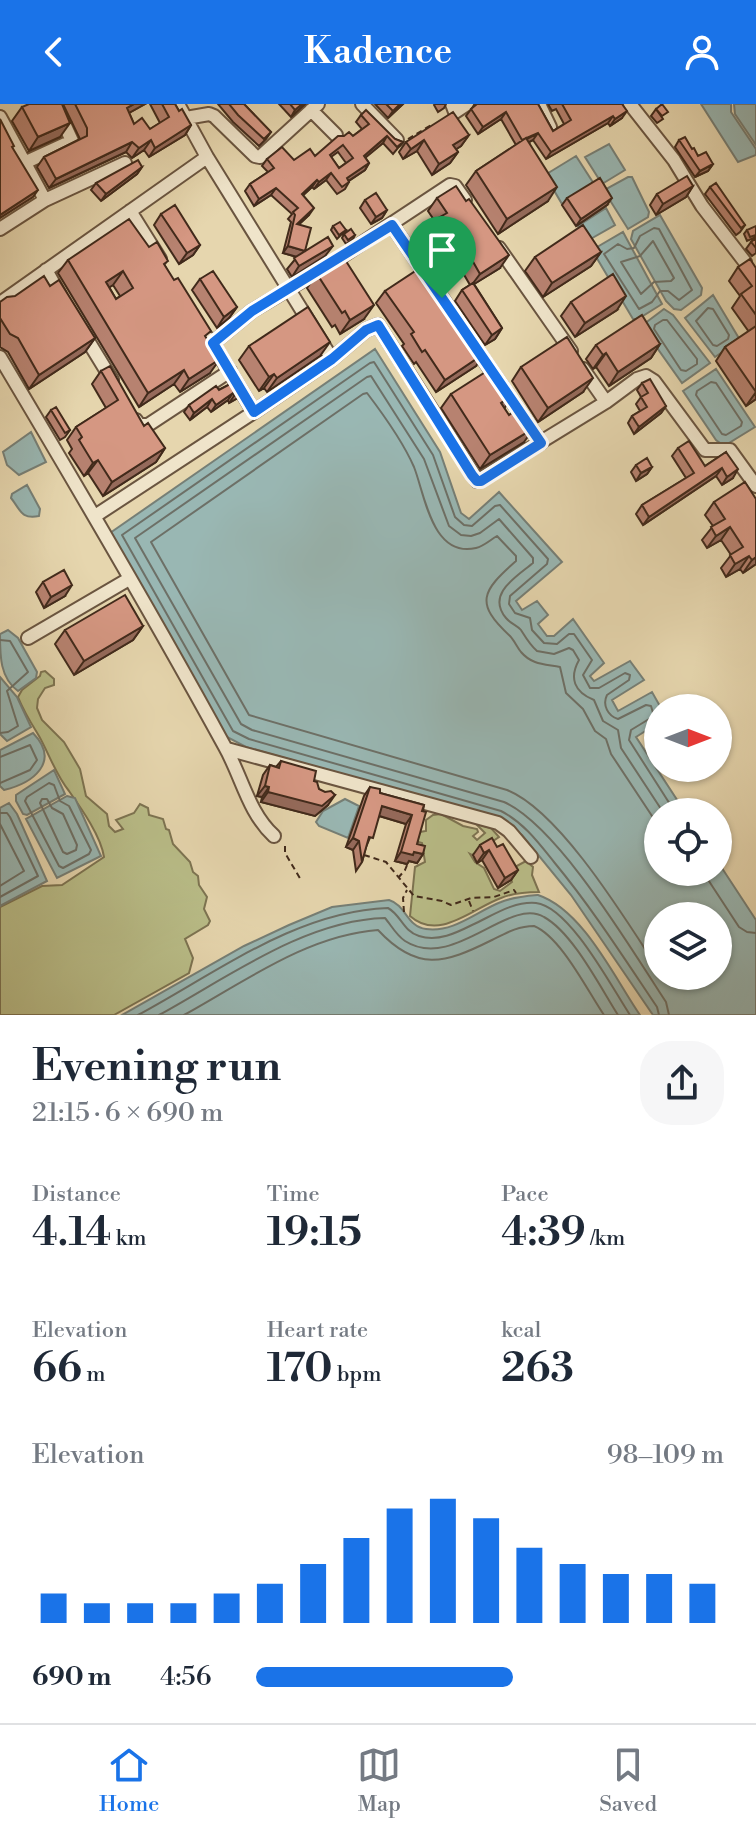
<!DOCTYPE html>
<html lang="en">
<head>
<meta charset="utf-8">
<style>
  body { margin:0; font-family:"Libre Bodoni",serif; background:#f6f6f7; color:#1f2937; height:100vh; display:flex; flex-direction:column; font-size:30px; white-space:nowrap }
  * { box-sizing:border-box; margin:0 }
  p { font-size:26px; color:#747a83 }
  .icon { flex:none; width:44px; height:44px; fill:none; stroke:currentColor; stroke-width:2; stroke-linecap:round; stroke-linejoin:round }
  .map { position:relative; height:911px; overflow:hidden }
  .sheet { display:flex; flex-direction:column; background:#fff; flex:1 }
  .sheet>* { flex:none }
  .needle { width:52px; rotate:90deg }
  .fabs { position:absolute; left:644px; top:590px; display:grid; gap:16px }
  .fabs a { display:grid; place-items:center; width:88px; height:88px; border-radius:50%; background:#fff; box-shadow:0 2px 6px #0004; font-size:40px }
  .pin { position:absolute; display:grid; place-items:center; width:68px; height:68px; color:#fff; margin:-82px -34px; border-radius:50% 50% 50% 0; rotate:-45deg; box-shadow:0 0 8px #0007 }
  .pin .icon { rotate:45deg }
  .round { display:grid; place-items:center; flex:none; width:84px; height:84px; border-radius:32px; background:#f6f6f7 }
  .headline { display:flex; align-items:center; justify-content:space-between; height:136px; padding:0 32px }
  h1 { font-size:44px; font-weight:600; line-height:60px }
  .stats { display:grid; grid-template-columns:repeat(3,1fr); gap:12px; height:136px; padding:8px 32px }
  .stats div { display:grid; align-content:center }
  .stats b { font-size:40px; font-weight:600 }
  .stats small { font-size:22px; font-weight:400 }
  .stats p { font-size:22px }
  .chart { height:224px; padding:16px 32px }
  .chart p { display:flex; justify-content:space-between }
  .chart svg { width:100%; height:144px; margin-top:8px; stroke:#1a73e8; stroke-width:6 }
  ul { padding:0 32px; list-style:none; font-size:26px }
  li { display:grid; grid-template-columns:128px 96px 1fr; align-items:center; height:60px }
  li i { height:20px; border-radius:10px; background:#1a73e8 }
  header { display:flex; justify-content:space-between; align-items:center; height:104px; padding:0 32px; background:#1a73e8; color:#fff; font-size:36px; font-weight:600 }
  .tab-bar { display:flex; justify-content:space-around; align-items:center; height:112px; border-top:2px solid #e0e1e3; background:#fff; font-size:22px; color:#747a83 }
  .tab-bar a { display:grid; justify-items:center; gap:4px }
  .tab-bar .selected { color:#1a73e8 }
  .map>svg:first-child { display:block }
  .green { fill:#b9bd88; stroke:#7d7452; stroke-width:2 }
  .water { fill:#99b7b3; stroke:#767f76; stroke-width:2; fill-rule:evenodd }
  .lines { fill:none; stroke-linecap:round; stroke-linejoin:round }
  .shore { stroke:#6d7067; stroke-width:2 }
  .minor-casing { stroke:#6a5540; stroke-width:16 }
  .path { stroke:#412a1b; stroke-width:2; stroke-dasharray:6 4; stroke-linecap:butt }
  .minor { stroke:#efe4ca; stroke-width:12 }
  .wall { fill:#b78270; stroke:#412a1b; stroke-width:2; fill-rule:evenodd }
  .shaded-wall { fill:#956a5b; stroke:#412a1b; stroke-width:2 }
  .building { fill:#d59782; stroke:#412a1b; stroke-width:2; fill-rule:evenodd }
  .route-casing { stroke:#fff; stroke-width:16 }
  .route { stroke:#1a73e8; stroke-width:10 }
</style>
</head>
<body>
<header><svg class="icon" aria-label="back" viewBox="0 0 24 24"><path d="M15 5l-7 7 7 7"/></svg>Kadence<svg class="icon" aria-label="person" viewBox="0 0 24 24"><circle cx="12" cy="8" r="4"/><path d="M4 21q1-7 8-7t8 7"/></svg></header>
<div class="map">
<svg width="756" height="911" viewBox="0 0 756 911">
  <rect width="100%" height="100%" fill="#e6d6ae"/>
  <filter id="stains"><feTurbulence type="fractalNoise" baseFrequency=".0025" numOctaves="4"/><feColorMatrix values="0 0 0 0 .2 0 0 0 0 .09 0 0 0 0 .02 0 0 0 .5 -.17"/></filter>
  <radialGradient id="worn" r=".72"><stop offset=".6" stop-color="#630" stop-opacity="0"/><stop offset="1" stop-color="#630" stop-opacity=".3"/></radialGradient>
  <path class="green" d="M45,567L54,575V581L45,584L38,595L37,604L42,616L64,638L80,665L86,692L107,710L109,722L115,728L123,725L116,716L134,709L140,700L148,704L149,711L163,715L166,725L169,726L173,740L190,758L193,768L198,772L199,781L207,793L204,805L210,817L208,821L185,835L193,854L189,869L114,911H0V803L42,782L62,781L104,753C101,732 81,704 69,687C56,671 49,650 39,632C31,619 24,608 18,593L22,586L40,572L41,568Z
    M441,710L463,722L477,725L478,728L473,732L477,736L485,729L476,720L491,724L499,733L472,751L470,750L475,758L484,764L494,785L500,787L512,778L510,772L513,764L526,757L533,763L532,771L539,788C526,788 513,789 501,794C473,804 439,838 410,812L415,763L425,758L422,739L415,737L420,728L426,727V716L433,711Z"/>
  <path class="water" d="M701,0H731V8L756,45V51L738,58Z
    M734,0H756V41L735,10Z
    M609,40L625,66L602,80L585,53Z
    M576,52L594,80L562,100L545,71Z
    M628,73H632L649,108L648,113L628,125L606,90V85Z
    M606,104L615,121L587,137L578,122Z
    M660,111L702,184L701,191L681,206L674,205L666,197L631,135L633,127Z
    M623,128L662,200L638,215H633L592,146Z
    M713,191L740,236L715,253L685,214Z
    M664,205L673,211L710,259L682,279L643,224L644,220Z
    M375,245L440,348L461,409L469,415L499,388L562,458L516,497L522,506L537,497L548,511L538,520L547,532H554L573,515L604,559L590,572L594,577L630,557L644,576L612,596L618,607L652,588L661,604H658V619L636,633L685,708H658V768H718V758L756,816V911H653L571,791L522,731L499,715L246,643L227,633L110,429ZM658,812H718V872H658Z
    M716,265L755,323L724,342L716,336L683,287Z
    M31,328L46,358L19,371L7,361L3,348Z
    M27,381L40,405L39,412C21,416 20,405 11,394L12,390Z
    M8,526L18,534L37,568L36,574L18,587C0,574 0,552 0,530Z
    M0,573L17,593L31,623L7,637L0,630Z
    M33,629C61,658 33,679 4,686L0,682V646Z
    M54,666L65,690L27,711L23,710L16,697V691Z
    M67,692L75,694L101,752L57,774L26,715Z
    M345,695L359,702L348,734L319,722L316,718L323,707Z
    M9,699L17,710L47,777L0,802V704Z
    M538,791C583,806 614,873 640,911H122L244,842L289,821L332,803L389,796C406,801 407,823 426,825C454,829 477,807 501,798C513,793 526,792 538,791Z"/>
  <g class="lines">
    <path class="shore" d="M654,124L659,125L692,186L679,196L668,187H660L652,198L639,205L604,150L618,140L627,145L634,144L640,132Z
      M653,137L674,174L671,177L654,178L641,190L621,158L640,152Z
      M708,204L713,205L729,231L728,235L717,242L713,241L696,217Z
      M663,216H667L697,255V260L686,267L681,266L654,225L655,221Z
      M711,278L716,279L742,318L741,322L726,331L722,330L696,291L697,287Z
      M0,536L10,537L28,568L7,587L18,622L8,628L0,629
      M0,653L30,641L37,656L30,666L0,679
      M49,679L54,681L60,697L69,702L91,746L89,750L63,764L59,762L25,697L27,693Z
      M42,695H47L52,704L63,710L77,741L76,746L67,750L63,748L40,699Z
      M663,708L621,644L618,626L603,617L594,596C574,588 569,574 579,556L573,546L569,544L554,550L537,547C530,541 526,534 521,526C517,521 511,520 506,514C486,490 516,473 533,459V454L499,415L480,429L471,432L461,431L449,422L424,355L371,272L367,273L135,434L241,620L252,626L504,698C559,723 631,845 666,898L669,911
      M0,709H7L10,713L38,772L0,793
      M0,720L24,767L0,782
      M658,721L611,650L606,635L595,627L583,605L566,589L560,563C545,560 532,561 521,548C517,543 514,536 510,532C474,499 482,487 516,457V452L497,432C490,436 484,442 476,444C432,454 425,391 414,363C404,340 383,310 367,289L363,290L151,438L249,611L507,686C560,707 626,816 658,865
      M703,768L739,823L747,828L756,829
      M138,911C216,869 297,807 388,804C401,811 403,827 419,832C438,838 456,829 472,821C492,812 513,797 536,799C570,803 612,884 630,911
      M159,911C227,874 305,816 385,814C391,821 396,831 405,837C453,868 509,792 544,813C573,829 600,883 618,911
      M184,911C244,878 308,831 378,826C417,868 444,860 492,836C506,829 518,822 534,822C561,833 587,886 604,911
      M659,911L657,903C624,854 592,804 554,758C538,738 524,719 501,707L249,635L233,627L122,431L370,259L374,258L433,351L455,413L464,421L472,422L495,402L500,401L548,455L547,460L510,492L509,500L515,509L530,514L532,526L544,539L557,540L569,530H574L592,556L583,571L590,584H599L625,569L630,571L629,576L607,591C602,601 608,612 618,615L646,601L651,602L654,612L631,626L629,636L675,708"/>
    <defs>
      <path id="minor" d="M178,0L207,53L332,255
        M362,0L397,36
        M452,0L455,8L467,0
        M539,0L550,23
        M630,0L674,56L702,102L745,158
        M311,6L336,31
        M0,13L45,96
        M186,14L209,10L214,12L255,52L260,53L318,0
        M24,59L72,37L55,0
        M130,107L160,155
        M392,121L449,204
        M0,125L45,96L125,59
        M499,144L571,247
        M46,166L60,191
        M0,199L207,53
        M82,227L112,276
        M210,235L254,308
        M213,239L252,207L332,159L450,81L455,82L465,96
        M475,243L541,339
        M0,253C77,382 153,511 225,643C242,673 248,708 274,732
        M583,265L606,298
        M136,316L139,321H148L230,267
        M95,412L254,308L332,255L366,226L378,221L477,377L606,298L637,275L646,272L654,277L705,346H730L756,382
        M28,534L129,475
        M227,645L498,719L509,727L531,753"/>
    </defs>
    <use href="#minor" class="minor-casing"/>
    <path class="path" d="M408,35L433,20
      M285,742V749L301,776
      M364,751L386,758L414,792L442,797L451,801L471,794L494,793L514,786L516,789
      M398,774L405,766L409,756
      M469,797L473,807
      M404,808L403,794L407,786"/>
    <use href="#minor" class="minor"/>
  </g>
  <path class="wall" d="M63,0H145L129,9L134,20L150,25L160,19L150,0H175L179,7L191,21L185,31L149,53L144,46L132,54L126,48L49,84L37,63L44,53L80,35Z
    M218,0H244L271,28L266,35L259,42L233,18Z
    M279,0H305L291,13Z
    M375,0H403L388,14Z
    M435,0H446L444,4L438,8L434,1Z
    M475,0H538L553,27L564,20L556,5L552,7L548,0H622V14L610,22L608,19L546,55L533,36L529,38L548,97L498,130L466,81L476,67L516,41L501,15L478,30L466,12Z
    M22,3L60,33L29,47L12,17Z
    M656,5L663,15L657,19L651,12Z
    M361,11L395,35L403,38L393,50L383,39L365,53L369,59L365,66L349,77V78L345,85L337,90L326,76L314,85L312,83L303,91L309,111L299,120L305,148L325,152L292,173L287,165L297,153L283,149L291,118L288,115L292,110L271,91L254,102L245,87L250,80L268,68L262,62L267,55L294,56L315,52L353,32L362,25L356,18ZM338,48L346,59L339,64L331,53Z
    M469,31L461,42L456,45L458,48L450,59L432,71L417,47L403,55L399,48L406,38Z
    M679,36L698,52L713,60L708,67L695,73L675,43Z
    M142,63L137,70L101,97L91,86L96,79Z
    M693,82L686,93L656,111L650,101L657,90Z
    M710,83L745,121L740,128L736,131L705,90Z
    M437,94L500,164L474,180L502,224L495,235L485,241L455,197L462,186L470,181L463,169L449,178L439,162L433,166L413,136L422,123L434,116L428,107Z
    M567,94L607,101L576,122L562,101Z
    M365,96L387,106L382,114L371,120L360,104Z
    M161,110L200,141L193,151L179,160L154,121Z
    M333,122L346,126L337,135L331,126Z
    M747,126L756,133L747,137L744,130Z
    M344,130L355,131L353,135L346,140L342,134Z
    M756,134V149L752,152L746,145L751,138Z
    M149,143L165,162L206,235L210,269L180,288L174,280L139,303L58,169L68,156ZM113,181L120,192L116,195L109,183Z
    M601,148L591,162L543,193L525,167L535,153Z
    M738,163L756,164V295L746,302L716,257L725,243L749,228L732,204L740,192L729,177Z
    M317,170L364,215L340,230L335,221L332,223L307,184Z
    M200,175L237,203L229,214L217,224L192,186Z
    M50,182L95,234L85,248L29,285L8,248L0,243V198Z
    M385,187L476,262L436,288L416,258L414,260L402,242L404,240L376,199Z
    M571,198L617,206L575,233L561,212Z
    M660,240L651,254L609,282L596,263L593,265L586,255L596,241Z
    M249,242L320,252L267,288L264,284L259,287L239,256Z
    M521,263L583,288L538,318L512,277Z
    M101,267L144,322L165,344L156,358L103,392L88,369L84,372L69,349L72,345L67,336L76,323L106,304L92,280Z
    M234,278L236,295L229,299L228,296L211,308L207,303L190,316L184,308L189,301Z
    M642,279L666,302L661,309L634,330L628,319L632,312L640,307L636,300L641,293L637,286Z
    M451,290L504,304L524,338L480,365L441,304Z
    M51,306L70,326L65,333L60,336L46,313Z
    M678,344L705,362L726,348L733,374L722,381L716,372L643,421L636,410L642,401L686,374L672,352Z
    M636,361L652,363L647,370L636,377L631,368Z
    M756,395V460L743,469L740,465L726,473L721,464L731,451L721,436L707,444L702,436L713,422L705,411L714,398Z
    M43,478L65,492L44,504L36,488Z
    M143,522L133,536L74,571L55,540L65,526Z
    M281,657L314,677L319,685L328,701L315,712L261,698L262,693L257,692L263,671L270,661L276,663Z
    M370,683L380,689L424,701L417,740L423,750L417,759L409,757L407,760L395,757L406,720L379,712L366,743L362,758L356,767L353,746L346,743L364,692Z
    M480,741L497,743L518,766L511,776L498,784L482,756L477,759L473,751Z"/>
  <path class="shaded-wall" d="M134,0H145L120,14L127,4Z
    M302,0H305L291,13L295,6Z
    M400,0H403L388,14L393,7Z
    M627,7L622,14L610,22L615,15Z
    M506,8L501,15L478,30L483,23Z
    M613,12L608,19L546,55L551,48Z
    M70,19L60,33L29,47L38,33Z
    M191,21L185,31L149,53L155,44Z
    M538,29L533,36L518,44L523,37Z
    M469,31L461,42L446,52L453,41Z
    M387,32L383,39L359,59L364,52Z
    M151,36L144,46L132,54L139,44Z
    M424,36L417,47L403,55L411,45Z
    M132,38L126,48L49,84L56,75Z
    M458,48L450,59L432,71L439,60Z
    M369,59L365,66L342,81L347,74Z
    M713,60L708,67L695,73L700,67Z
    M142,63L137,70L101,97L106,90Z
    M331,69L326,76L314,85L319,78Z
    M317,76L312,83L297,97L302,90Z
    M693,82L686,93L656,111L663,100Z
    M557,83L548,97L498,130L507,115Z
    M276,84L271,91L254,102L259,95Z
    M38,86L33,93L0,114V111Z
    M612,94L607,101L576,122L581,115Z
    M314,104L309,111L292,127L297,120Z
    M387,106L382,114L371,120L376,113Z
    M200,141L193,151L179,160L187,149Z
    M288,142L305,147L301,154L283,149Z
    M333,142L325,152L292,173L299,162Z
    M601,148L591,162L543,193L552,179Z
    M448,149L439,162L433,166L442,153Z
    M509,151L500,164L471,182L480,170Z
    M472,156L463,169L449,178L458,165Z
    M123,167L113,181L96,192L106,178Z
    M626,192L617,206L575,233L585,219Z
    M374,201L364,215L340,230L350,216Z
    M237,203L229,214L217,224L224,213Z
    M502,224L495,235L485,241L492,231Z
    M95,234L85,248L29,285L39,271Z
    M330,238L320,252L267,288L277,274Z
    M660,240L651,254L609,282L618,268Z
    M485,249L476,262L436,288L445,276Z
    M606,249L596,263L593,265L603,251Z
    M220,255L210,269L180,288L189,275Z
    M184,266L174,280L139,303L148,289Z
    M274,270L264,284L259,287L269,273Z
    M593,274L583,288L538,318L548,304Z
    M241,288L236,295L229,299L234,292Z
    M756,288V295L746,302Z
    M233,289L228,296L211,308L216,301Z
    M513,290L504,305L501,299Z
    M212,295L207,303L190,316L194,309Z
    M666,302L661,309L634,330L639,323Z
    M534,324L524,338L480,365L490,351Z
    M165,344L156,358L103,392L112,378Z
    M98,356L88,369L84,372L93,359Z
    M652,363L647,370L636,377L641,369Z
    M722,364L716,372L643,421L649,413Z
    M738,365L733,374L722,381L727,373Z
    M730,423L721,436L707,444L716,432Z
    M749,452L740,465L726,473L735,460Z
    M756,453V460L743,469L752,456Z
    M72,481L65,492L44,504L51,493Z
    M143,522L133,536L74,571L84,557Z
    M265,682L269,683L262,693L257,692Z
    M268,688L335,691L328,701L315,712L261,698Z
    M382,702L412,711L406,720L376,711Z
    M353,734L359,737L353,746L346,743Z
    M489,746L482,756L477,759L484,749Z
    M401,748H414L423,750L417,759L409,757L407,760L395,757Z
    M518,766L511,776L498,784L505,774Z"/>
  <path class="building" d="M29,0H62L70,19L38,33L22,3Z
    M75,0H134L127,4L134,20L142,14L150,25L169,13L162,0H175L179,7L182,5L191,21L155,44L151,36L139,44L132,38L56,75L44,53L87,32V24Z
    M229,0H244L271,28L264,35L238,11Z
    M290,0H302L295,6Z
    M386,0H400L393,7Z
    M477,0H538L553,27L571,16L562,0H622L627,7L615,15L613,12L551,48L538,29L522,36L506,8L483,23L471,5Z
    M662,0L668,8L662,12L656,5Z
    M366,6L395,35L403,38L397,43L387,32L364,52L369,59L347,74L349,78L342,83L331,69L319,78L317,76L302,90L314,104L297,120L311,124L305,147L288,142L295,111L293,108L298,104L276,84L259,95L250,80L274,64L267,55L282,43L294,56L310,45L315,52L338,32H344L349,28L353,32L369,20L361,11ZM343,41L353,54L339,64L330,51Z
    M453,8L469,31L453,41L458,48L439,60L424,36L411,45L406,38Z
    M0,15L14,42L12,43L38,86L0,111Z
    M685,33L692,45L694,44L698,52L706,48L713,60L700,67L679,36Z
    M526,34L557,83L507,115L476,67Z
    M138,56L142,63L106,90L96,79Z
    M687,72L693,82L663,100L657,90Z
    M600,74L612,94L581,115L567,94Z
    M716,79L745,121L741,124L710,83Z
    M456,82L466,97L469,95L509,151L480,170L472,156L458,165L448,149L442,153L422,123L447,109L437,94Z
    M376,89L387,106L376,113L365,96Z
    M175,101L200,141L187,149L161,110Z
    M129,115L149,143L157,138L168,157L164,160L174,176L178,174L211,227L205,232L220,255L189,275L184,266L148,289L68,156ZM123,167L133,184L116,195L106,178Z
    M340,118L346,126L339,131L333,122Z
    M583,121L601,148L552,179L535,153Z
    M756,122V131L750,133L747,126Z
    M351,125L355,131L348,136L344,130Z
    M328,133L333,142L299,162L294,154Z
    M756,134V144L751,138Z
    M344,154L374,201L350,216L345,207L342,209L317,170Z
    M750,155L756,164V211L741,190L752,182L738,163Z
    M420,164L439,194L444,191L452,203L454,202L485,249L445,276L425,246L422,248L411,230L414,228L385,187Z
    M213,167L237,203L224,213L200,175Z
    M613,170L626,192L585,219L571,198Z
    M44,172L50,182L59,176L95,234L39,271L18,234L10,230L0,214V198L7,193L15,192Z
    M473,179L502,224L492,231L462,186Z
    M308,203L330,238L277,274L274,270L269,273L249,242Z
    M642,211L660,240L618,268L606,249L603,251L596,241Z
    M756,222V288L725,243Z
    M567,233L593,274L548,304L521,263Z
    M110,262L144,322L148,319L165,344L112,378L98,356L93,359L79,336L82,333L76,323L118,296L101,267Z
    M495,262L513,290L501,299L509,311L520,303L534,324L490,351L451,290Z
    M650,275L666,302L639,323L632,312L647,303L641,293L648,289L642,279Z
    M234,278L241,288L234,292L233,289L216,301L212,295L194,309L189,301L216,282L219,286Z
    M56,303L70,326L65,329L51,306Z
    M689,337L705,362L726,348L738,365L727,373L722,364L649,413L642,401L694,369L678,344Z
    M647,354L652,363L641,369L636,361Z
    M745,378L756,395V453L752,456L749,452L735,460L730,451L743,443L730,423L716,432L711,423L725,415L714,398Z
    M64,466L72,481L51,493L43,478Z
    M125,491L143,522L84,557L65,526Z
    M281,657L316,667L314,677L317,678L319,685L325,688L331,687L335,691L322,702L268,688L269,683L265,682L270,661L279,664Z
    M370,683L380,685V689L424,701L422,707L426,708L417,740L425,742L423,750L414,748L413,751L401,748L412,711L382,702L373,734L369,733L362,758L359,737L353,734Z
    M492,734L497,743L503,740L518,766L505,774L489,746L484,749L480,741Z"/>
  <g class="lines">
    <defs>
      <path id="route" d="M392,121L541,339L481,377H477L472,371L378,221L366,226L332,255L254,308L213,239L252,207Z"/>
    </defs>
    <use href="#route" class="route-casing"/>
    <use href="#route" class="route"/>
  </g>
  <rect width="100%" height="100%" filter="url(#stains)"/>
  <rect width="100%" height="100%" fill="url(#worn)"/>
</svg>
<div class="fabs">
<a><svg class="needle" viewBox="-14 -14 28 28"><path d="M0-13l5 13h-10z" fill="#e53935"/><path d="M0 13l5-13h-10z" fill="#747a83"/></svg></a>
<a><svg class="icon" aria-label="locate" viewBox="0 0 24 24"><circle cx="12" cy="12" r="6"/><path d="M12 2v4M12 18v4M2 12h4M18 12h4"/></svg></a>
<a><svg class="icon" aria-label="layers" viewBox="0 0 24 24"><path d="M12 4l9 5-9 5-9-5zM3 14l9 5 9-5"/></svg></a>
</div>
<div class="pin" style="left:442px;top:194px;background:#1e9e55"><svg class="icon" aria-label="arrive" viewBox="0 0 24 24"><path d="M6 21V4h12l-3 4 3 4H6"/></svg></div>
</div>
<section class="sheet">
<div class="headline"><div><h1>Evening run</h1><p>21:15 · 6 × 690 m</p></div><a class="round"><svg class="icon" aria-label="share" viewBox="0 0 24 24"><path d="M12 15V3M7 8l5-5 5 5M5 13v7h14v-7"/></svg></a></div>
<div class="stats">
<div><p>Distance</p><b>4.14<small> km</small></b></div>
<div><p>Time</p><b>19:15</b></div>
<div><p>Pace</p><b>4:39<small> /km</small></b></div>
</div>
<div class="stats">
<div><p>Elevation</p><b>66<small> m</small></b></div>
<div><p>Heart rate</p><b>170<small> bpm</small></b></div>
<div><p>kcal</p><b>263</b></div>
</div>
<div class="chart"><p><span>Elevation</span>98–109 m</p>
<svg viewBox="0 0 160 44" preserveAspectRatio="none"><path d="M5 44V35M15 44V38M25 44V38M35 44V38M45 44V35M55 44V32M65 44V26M75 44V18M85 44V9M95 44V6M105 44V12M115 44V21M125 44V26M135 44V29M145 44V29M155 44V32"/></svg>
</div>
<ul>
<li><b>690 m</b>4:56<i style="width:55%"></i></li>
</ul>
</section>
<nav class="tab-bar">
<a class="selected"><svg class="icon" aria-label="home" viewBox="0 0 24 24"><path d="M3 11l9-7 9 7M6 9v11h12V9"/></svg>Home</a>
<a><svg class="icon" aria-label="map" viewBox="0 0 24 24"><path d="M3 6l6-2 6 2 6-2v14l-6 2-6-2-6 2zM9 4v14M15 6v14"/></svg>Map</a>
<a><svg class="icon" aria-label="saved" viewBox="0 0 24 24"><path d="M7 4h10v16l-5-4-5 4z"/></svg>Saved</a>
</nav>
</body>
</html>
